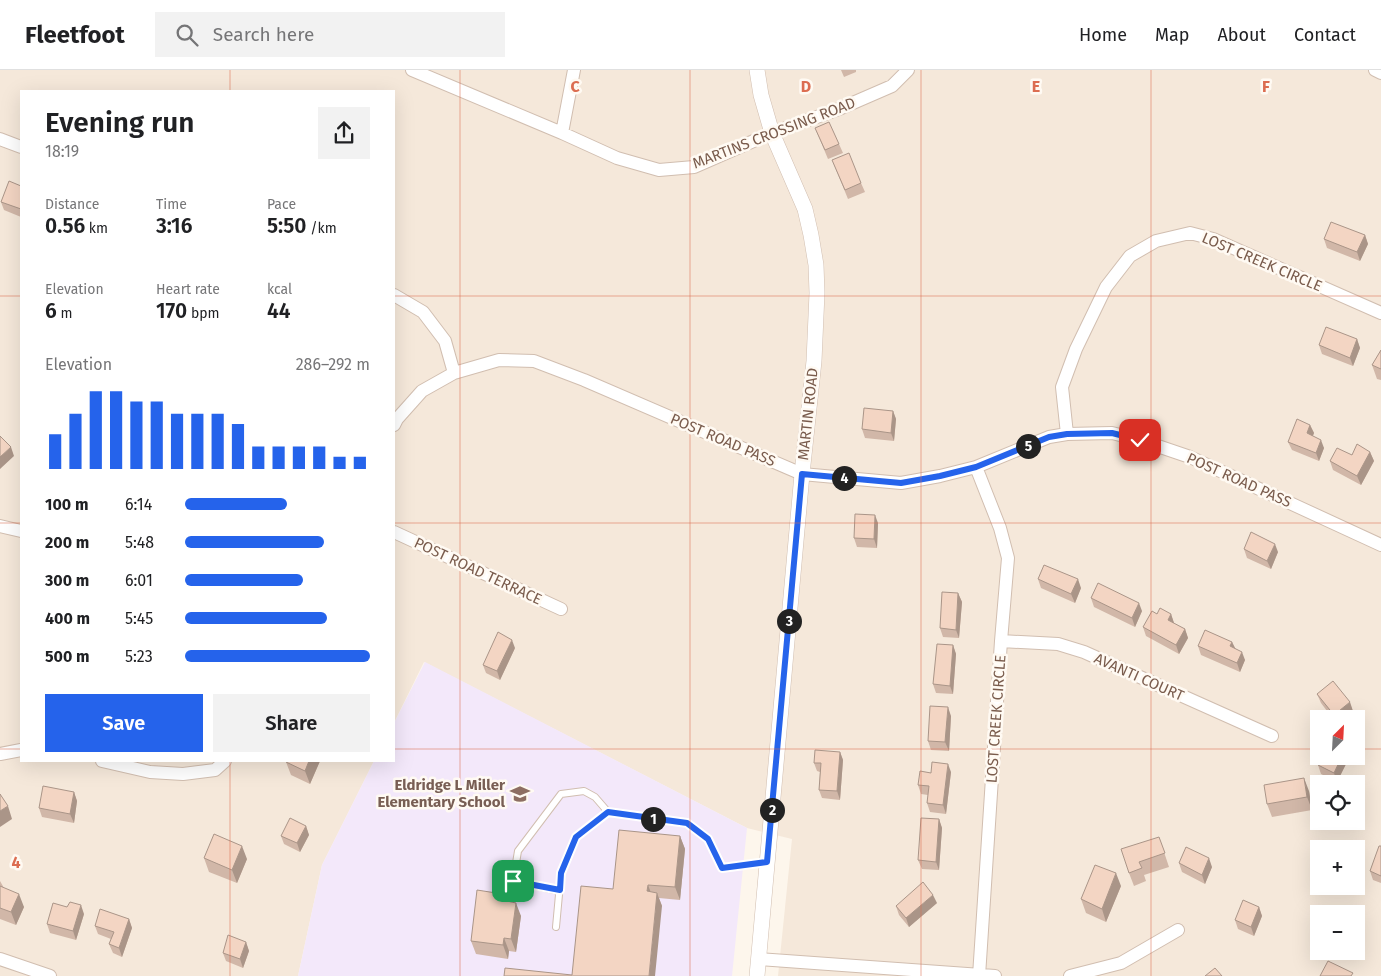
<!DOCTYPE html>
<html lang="en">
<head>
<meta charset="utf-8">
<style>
  body { margin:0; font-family:"Fira Sans",sans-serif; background:#f2f2f2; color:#202124; height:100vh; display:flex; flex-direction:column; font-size:19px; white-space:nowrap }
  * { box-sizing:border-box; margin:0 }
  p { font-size:16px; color:#757577 }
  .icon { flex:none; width:28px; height:28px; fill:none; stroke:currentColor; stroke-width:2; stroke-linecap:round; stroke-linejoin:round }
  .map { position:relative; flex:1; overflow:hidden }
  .panel { position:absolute; left:20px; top:20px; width:375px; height:672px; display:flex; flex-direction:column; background:#fff; border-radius:0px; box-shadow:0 5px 20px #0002 }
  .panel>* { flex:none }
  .needle { width:32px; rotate:24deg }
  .tools { position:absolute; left:1310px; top:640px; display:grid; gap:10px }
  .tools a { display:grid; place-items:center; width:55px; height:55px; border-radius:0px; background:#fff; box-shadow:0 5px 20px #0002; font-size:25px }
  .pin { position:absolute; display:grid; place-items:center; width:42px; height:42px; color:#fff; margin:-21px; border-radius:10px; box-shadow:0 2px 8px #0006 }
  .km { position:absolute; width:25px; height:25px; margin:-12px; border-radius:50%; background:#222; color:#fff; font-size:14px; line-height:25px; text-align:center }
  .round { display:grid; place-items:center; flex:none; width:52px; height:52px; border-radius:0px; background:#f2f2f2 }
  .summary { display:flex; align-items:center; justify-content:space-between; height:85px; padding:0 25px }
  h1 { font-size:28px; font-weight:600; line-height:38px }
  .figures { display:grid; grid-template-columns:repeat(3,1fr); gap:8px; height:85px; padding:5px 25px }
  .figures div { display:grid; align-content:center }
  .figures b { font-size:21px; font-weight:600 }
  .figures small { font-size:14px; font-weight:400 }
  .figures p { font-size:14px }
  .chart { height:140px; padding:10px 25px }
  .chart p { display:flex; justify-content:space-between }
  .chart svg { width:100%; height:90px; margin-top:5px; stroke:#2563eb; stroke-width:6 }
  .cta { display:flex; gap:10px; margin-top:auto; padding:10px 25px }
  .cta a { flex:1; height:58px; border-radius:0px; background:#2563eb; color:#fff; font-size:20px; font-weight:600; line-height:58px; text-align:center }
  .cta a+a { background:#f2f2f2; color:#202124 }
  ul { padding:0 25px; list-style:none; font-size:16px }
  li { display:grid; grid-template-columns:80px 60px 1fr; align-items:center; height:38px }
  li i { height:12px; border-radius:6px; background:#2563eb }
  header { display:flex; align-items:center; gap:30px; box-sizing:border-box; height:70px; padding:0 25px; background:#fff; border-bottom:1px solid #e0e0e0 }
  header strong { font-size:24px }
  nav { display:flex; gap:28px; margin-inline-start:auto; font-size:18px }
  .search { width:350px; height:45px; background:#f2f2f2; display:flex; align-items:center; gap:12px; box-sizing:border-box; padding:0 18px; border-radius:0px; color:#757577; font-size:19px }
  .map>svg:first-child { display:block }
  .residential { fill:#f5e8da; fill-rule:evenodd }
  .education { fill:#f3e8fa }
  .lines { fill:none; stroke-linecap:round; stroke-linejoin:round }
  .service-casing { stroke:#d1beb0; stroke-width:8 }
  .minor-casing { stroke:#d1beb0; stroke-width:14 }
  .tertiary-casing { stroke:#d1beb0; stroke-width:16 }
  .service { stroke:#fff; stroke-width:6 }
  .minor { stroke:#fff; stroke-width:12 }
  .tertiary { stroke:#fff; stroke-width:15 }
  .wall { fill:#d1b7a8 }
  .shaded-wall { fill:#aa9588 }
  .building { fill:#f3d5c3; stroke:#aa9588 }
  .route-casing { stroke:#fff; stroke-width:10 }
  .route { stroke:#2563eb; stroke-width:6 }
  .grid { fill:none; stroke:#dc6d51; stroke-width:1; stroke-opacity:0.55 }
  .labels { text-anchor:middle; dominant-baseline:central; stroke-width:5; stroke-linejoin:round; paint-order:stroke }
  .street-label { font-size:15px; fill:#7a5c4d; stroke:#fffaf3 }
  .education-label { font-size:15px; font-weight:bold; fill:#785e54; stroke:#fffaf3; text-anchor:end }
  .grid-label { font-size:16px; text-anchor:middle; font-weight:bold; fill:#dc6d51; stroke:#fffaf3; stroke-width:5; stroke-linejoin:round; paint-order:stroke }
</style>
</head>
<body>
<header>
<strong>Fleetfoot</strong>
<div class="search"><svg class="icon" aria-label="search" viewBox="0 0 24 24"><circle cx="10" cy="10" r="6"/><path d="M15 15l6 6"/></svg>Search here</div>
<nav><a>Home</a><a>Map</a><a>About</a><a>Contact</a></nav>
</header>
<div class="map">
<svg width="1381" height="906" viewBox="0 0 1381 906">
  <rect width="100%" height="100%" fill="#fdf6ec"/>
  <path class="residential" d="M0,0H1381V906H778L792,769L747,758L424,592L394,653V21H21V691H374L322,795L298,906H0ZM1319,649H1356V686H1319ZM1319,714H1356V751H1319ZM1319,779H1356V816H1319ZM1319,844H1356V881H1319Z"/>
  <path class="education" d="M425,592L747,758L732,906H298L322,795L374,691H394V653Z"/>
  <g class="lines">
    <defs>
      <path id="service" d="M559,821L513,811L518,781L561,724L584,721L595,727L608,742
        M556,857L561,803L576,767L608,742L687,753L708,769L722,798L766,792"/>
      <path id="minor" d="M412,0L562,63L617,88L659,100L694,97L772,63L839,39L892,16L908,0
        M1375,0L1381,3
        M562,63L574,0
        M0,69L21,77
        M394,225L423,242L445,271L454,303
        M394,355L397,349L422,321L454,303L499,290L534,291L584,310L802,404L901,413L940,406L976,397L1049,367L1067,364L1112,363L1140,370L1190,387L1381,475
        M1067,364L1062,317L1076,279L1106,217L1130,186L1156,171L1190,163L1213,169L1381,243
        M976,397L1000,458L1008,488L1001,571L979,906
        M0,456L21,461
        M394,462L561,539
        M1001,571L1058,574L1084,582L1272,666
        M0,684L21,680
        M102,691L150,702L183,704L215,700L225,691
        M0,889L50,906
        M759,889L995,906
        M1070,906L1121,893L1178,860"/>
      <path id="tertiary" d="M757,0L761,25L772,63L805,139L811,165L816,195L817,223L814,291L802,404L757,906"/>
    </defs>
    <use href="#service" class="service-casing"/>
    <use href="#minor" class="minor-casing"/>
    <use href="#tertiary" class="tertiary-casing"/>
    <use href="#service" class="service"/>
    <use href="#minor" class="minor"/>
    <use href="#tertiary" class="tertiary"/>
  </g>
  <path class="wall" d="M841,0H856V2L844,7Z
    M815,58L839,74L843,83L828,89Z
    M832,90L861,113L865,122L848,129Z
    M21,116V147L4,140L1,132Z
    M1365,165L1368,174L1360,191L1327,178L1324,169Z
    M1357,269L1360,278L1353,296L1322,284L1319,275Z
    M1381,280V310L1377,309L1372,295Z
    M893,341L896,349L894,371L865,368L862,359Z
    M1310,355L1314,363L1313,366L1324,378L1319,391L1292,380L1288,372Z
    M1370,382L1374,391L1361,415L1333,400L1330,391Z
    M878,453L877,478L857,477L854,468Z
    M1244,479L1278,482L1271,499L1247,488Z
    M1038,509L1081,518L1075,533L1041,518Z
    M958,523L962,532L959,568L943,567L940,558Z
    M1091,528L1142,541L1135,557L1094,537Z
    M1157,544H1171L1174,553V554L1185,559L1188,568L1179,584L1146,566L1143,557Z
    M1232,572L1235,578L1245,590L1240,602L1201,585L1198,576Z
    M953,575L956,584L953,624L936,623L933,614Z
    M515,578L500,610L486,603L483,595Z
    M1317,624L1353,641L1343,649H1333L1321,633Z
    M951,646L949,681L931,680L928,671Z
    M840,682L843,690L840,730L822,728L819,720L820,702L817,701L814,693Z
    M1322,686H1348L1349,688L1337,712L1321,704L1318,695Z
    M320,691L310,714L291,705L286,692Z
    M951,702L946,744L930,742L927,733L928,725L921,724L918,715L931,703Z
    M1309,721L1312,740L1272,747L1267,734Z
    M74,722L77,731L74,753L42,747L39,738Z
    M939,749L942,758L939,800L922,799L918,790Z
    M306,756L309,765L300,782L284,774L281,766Z
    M680,766L685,779L680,830L659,828L662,836L572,905L613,819Z
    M1159,767L1169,797L1144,805L1146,811L1134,816L1129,803Z
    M1381,776V813L1373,810L1370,801Z
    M204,788L247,789L237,813L209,802Z
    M1179,793L1212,797L1205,814L1182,802Z
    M0,811L4,818L24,837L16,855L0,849Z
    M1121,816L1106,852L1086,843L1081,829Z
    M509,825L511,832L521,846L516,882L509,881L508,889L476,884L471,871Z
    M937,833L909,857L899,845L896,836Z
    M1259,837L1262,846L1254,866L1238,859L1235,850Z
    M84,844L76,870L50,863L47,854Z
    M129,849L132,858L122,887L113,883L109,874L111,869L98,864L95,856Z
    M246,872L249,881L243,898L226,891L223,883Z"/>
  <path class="shaded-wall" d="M1365,165L1368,174L1360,191L1357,182Z
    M1357,269L1360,278L1353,296L1350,288Z
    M893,341L896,349L894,371L891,363Z
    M1310,355L1314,363L1310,372L1307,363Z
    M1321,370L1324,378L1319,391L1316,383Z
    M11,377L14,386L0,399V387Z
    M1370,382L1374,391L1361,415L1357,406Z
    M875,445L878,453L877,478L874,469Z
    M1275,474L1278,482L1271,499L1267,491Z
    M1078,509L1081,518L1075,533L1071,524Z
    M958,523L962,532L959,568L956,560Z
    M1139,533L1142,541L1135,557L1132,548Z
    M1171,544L1174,553L1171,559L1168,550Z
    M1185,559L1188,568L1179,584L1176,575Z
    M512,570L515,578L500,610L497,601Z
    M1232,572L1236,580L1230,576Z
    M953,575L956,584L953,624L950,616Z
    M1242,582L1245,590L1240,602L1237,593Z
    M1350,632L1353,641L1343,649H1336L1334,645Z
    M948,637L951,646L949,681L945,672Z
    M840,682L843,690L840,730L837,721Z
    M1342,686H1348L1349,688L1337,712L1334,703Z
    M309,691H320L310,714L305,701Z
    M948,694L951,702L946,744L943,735Z
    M1304,708L1309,721L1312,740L1307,727Z
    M74,722L77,731L74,753L70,744Z
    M8,736L12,749L0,757V741Z
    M939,749L942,758L939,800L936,792Z
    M306,756L309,765L300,782L297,773Z
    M680,766L685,779L680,830L675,817Z
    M242,776L247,789L237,813L232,800Z
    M1209,788L1212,797L1205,814L1202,805Z
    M1116,803L1121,816L1106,852L1102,839Z
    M648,815L653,828L647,821Z
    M657,823L662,836L655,906H649Z
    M19,824L24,837L16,855L11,842Z
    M509,825L514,839L507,831Z
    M933,825L937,833L909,857L906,848Z
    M516,833L521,846L516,882L511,869Z
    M81,835L84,844L76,870L73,861Z
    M1259,837L1262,846L1254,866L1251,857Z
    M129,849L132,858L122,887L119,878Z
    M504,868L509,881L508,889L503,875Z
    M246,872L249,881L243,898L240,889Z"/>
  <path class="building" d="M829,52L839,74L825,80L815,58Z
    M849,83L861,113L845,120L832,90Z
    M9,111L21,116V139L1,132Z
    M1331,152L1365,165L1357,182L1324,169Z
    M1326,257L1357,269L1350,288L1319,275Z
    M1381,280V299L1372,295Z
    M864,338L893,341L891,363L862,359Z
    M1297,349L1310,355L1307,363L1321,370L1316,383L1288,372Z
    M0,366L11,377L0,387Z
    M1357,374L1370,382L1357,406L1330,391L1337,378L1352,385Z
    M855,444L875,445L874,469L854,468Z
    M1251,462L1275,474L1267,491L1244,479Z
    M1044,495L1078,509L1071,524L1038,509Z
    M1098,513L1139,533L1132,548L1091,528Z
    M942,522L958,523L956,560L940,558Z
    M1160,538L1171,544L1168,550L1185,559L1176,575L1143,557L1152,541L1157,544Z
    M1205,560L1232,572L1230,576L1242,582L1237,593L1198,576Z
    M498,562L512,570L497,601L483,595Z
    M937,574L953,575L950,616L933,614Z
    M1333,611L1350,632L1334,645L1317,624Z
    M930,636L948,637L945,672L928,671Z
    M815,680L840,682L837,721L819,720L821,693H814Z
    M1322,686H1342L1334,703L1318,695Z
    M287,691H309L305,701L286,692Z
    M932,692L948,694L943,735L927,733L929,716L918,715L920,701L931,703Z
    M1304,708L1307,727L1267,734L1264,715Z
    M43,716L74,722L70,744L39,738Z
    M0,724L8,736L0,741Z
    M290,748L306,756L297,773L281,766Z
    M921,748L939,749L936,792L918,790Z
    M619,760L680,766L675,817L648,815L647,821L657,823L649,906H504L505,898L572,905L581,816L613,819Z
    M214,764L242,776L232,800L204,788Z
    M1159,767L1165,783L1139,792L1142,798L1129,803L1121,779Z
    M1379,776H1381V806L1370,801Z
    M1186,777L1209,788L1202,805L1179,793Z
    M1095,795L1116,803L1102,839L1081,829Z
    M923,812L933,825L906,848L896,836Z
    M0,816L19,824L11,842L0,838Z
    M477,820L509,825L507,831L516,833L511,869L504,868L503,875L471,871Z
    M1243,830L1259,837L1251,857L1235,850Z
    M70,832L81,835L73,861L47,854L53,833L67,837Z
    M100,839L129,849L119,878L109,874L114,862L95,856Z
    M228,865L246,872L240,889L223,883Z
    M1328,891L1353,903L1351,906H1320Z
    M1215,898L1222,906H1205Z"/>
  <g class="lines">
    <defs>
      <path id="route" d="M513,811L560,820L561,803L576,767L608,742L687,753L708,769L722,798L767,792L802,404L901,413L940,406L976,397L1049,367L1067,364L1112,363L1140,370"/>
    </defs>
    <use href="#route" class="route-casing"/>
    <use href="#route" class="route"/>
  </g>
  <path class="grid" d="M230,0V21M460,0V906M690,0V906M921,0V906M1151,0V906M0,226H21M394,226H1381M0,453H21M394,453H1381M0,679H21M394,679H1319M1356,679H1381M230,691V906"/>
  <defs>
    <symbol id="school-bare" viewBox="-9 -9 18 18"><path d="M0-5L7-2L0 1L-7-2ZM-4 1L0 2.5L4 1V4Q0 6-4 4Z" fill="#8d6e63" stroke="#fffaf3" stroke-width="2.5" paint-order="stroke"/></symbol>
  </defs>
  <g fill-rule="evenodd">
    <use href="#school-bare" x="506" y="710" width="28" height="28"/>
  </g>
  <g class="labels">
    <g class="street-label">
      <text transform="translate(774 63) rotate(-21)">MARTINS CROSSING ROAD</text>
      <text transform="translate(1262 192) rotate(23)">LOST CREEK CIRCLE</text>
      <text transform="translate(808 344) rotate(-84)">MARTIN ROAD</text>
      <text transform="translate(723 370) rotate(23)">POST ROAD PASS</text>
      <text transform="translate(1239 410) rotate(24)">POST ROAD PASS</text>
      <text transform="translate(478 501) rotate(25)">POST ROAD TERRACE</text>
      <text transform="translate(1139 607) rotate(24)">AVANTI COURT</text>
      <text transform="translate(996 649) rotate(-86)">LOST CREEK CIRCLE</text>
    </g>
    <g class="education-label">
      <text x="505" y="715">Eldridge L Miller<tspan x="505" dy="17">Elementary School</tspan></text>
    </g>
  </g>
  <g class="grid-label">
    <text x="575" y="22">C</text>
    <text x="806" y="22">D</text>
    <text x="1036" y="22">E</text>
    <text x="1266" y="22">F</text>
    <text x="16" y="798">4</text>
  </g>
</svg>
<div class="tools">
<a><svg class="needle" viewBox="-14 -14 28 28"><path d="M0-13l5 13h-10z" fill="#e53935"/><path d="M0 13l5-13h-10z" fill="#757577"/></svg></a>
<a><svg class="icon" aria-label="locate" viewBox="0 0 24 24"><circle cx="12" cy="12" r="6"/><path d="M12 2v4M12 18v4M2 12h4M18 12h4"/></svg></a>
<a>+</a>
<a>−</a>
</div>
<div class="pin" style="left:513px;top:811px;background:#1e9e55"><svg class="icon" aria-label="arrive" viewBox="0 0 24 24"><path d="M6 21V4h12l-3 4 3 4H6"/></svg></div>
<div class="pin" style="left:1140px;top:370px;background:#d93025"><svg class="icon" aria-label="check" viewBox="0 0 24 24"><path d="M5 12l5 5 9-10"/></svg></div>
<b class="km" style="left:653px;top:749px">1</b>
<b class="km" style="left:772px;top:740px">2</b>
<b class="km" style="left:789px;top:551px">3</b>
<b class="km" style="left:844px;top:408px">4</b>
<b class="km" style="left:1028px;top:376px">5</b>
<section class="panel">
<div class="summary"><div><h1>Evening run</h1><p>18:19</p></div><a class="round"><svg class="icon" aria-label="share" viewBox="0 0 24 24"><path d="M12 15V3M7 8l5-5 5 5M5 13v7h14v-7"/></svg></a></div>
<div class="figures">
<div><p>Distance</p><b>0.56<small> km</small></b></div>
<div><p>Time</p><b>3:16</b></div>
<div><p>Pace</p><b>5:50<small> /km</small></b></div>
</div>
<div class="figures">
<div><p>Elevation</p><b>6<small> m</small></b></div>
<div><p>Heart rate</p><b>170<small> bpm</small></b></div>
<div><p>kcal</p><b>44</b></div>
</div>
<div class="chart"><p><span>Elevation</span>286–292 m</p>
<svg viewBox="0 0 160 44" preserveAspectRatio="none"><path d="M5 44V27M15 44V17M25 44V6M35 44V6M45 44V11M55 44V11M65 44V17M75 44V17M85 44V17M95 44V22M105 44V33M115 44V33M125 44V33M135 44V33M145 44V38M155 44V38"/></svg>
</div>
<ul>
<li><b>100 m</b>6:14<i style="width:55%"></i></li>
<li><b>200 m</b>5:48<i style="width:75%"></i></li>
<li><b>300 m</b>6:01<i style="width:64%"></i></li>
<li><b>400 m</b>5:45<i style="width:77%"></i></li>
<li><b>500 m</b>5:23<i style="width:100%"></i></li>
</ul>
<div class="cta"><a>Save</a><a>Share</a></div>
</section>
</div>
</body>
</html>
